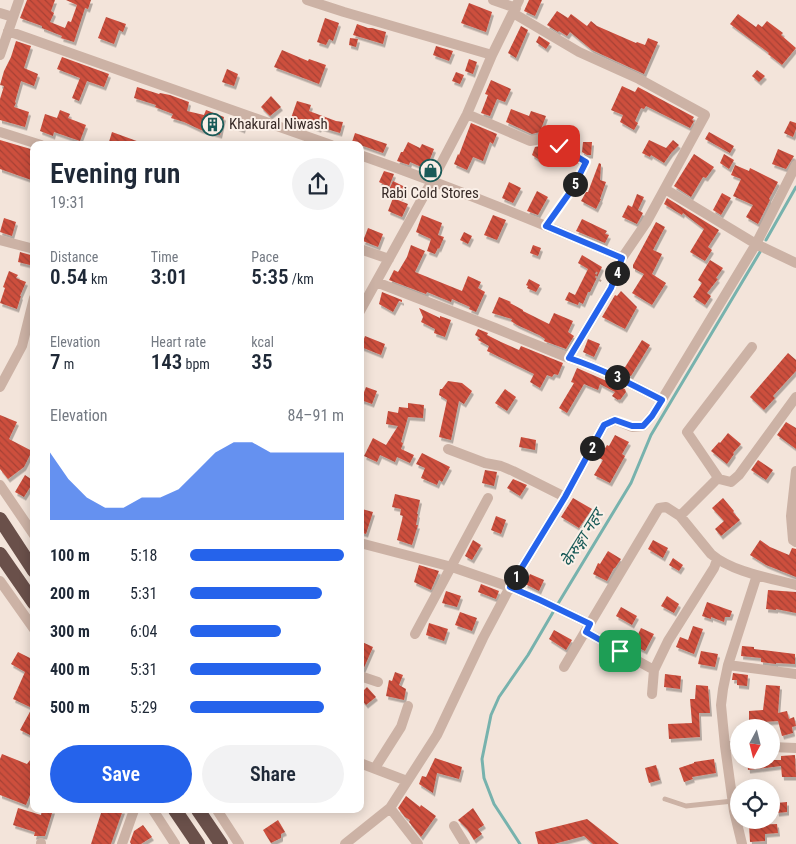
<!DOCTYPE html>
<html lang="en">
<head>
<meta charset="utf-8">
<style>
  body { margin:0; font-family:"Roboto Condensed","Noto Sans Devanagari",sans-serif; background:#f2f2f3; color:#1f2937; height:100vh; display:flex; flex-direction:column; font-size:19px; white-space:nowrap }
  * { box-sizing:border-box; margin:0 }
  p { font-size:16px; color:#747a83 }
  .icon { flex:none; width:28px; height:28px; fill:none; stroke:currentColor; stroke-width:2; stroke-linecap:round; stroke-linejoin:round }
  .map { position:relative; flex:1; overflow:hidden }
  .panel { position:absolute; left:30px; top:141px; width:334px; height:672px; display:flex; flex-direction:column; background:#fff; border-radius:10px; box-shadow:0 2px 12px #0003 }
  .panel>* { flex:none }
  .needle { width:32px; rotate:187deg }
  .tools { position:absolute; left:730px; top:719px; display:grid; gap:10px }
  .tools a { display:grid; place-items:center; width:50px; height:50px; border-radius:50%; background:#fff; box-shadow:0 2px 12px #0003; font-size:25px }
  .pin { position:absolute; display:grid; place-items:center; width:42px; height:42px; color:#fff; margin:-21px; border-radius:10px; box-shadow:0 2px 8px #0006 }
  .km { position:absolute; width:25px; height:25px; margin:-12px; border-radius:50%; background:#222; color:#fff; font-size:14px; line-height:25px; text-align:center }
  .round { display:grid; place-items:center; flex:none; width:52px; height:52px; border-radius:26px; background:#f2f2f3 }
  .headline { display:flex; align-items:center; justify-content:space-between; height:85px; padding:0 20px }
  h1 { font-size:28px; font-weight:600; line-height:38px }
  .figures { display:grid; grid-template-columns:repeat(3,1fr); gap:8px; height:85px; padding:5px 20px }
  .figures div { display:grid; align-content:center }
  .figures b { font-size:21px; font-weight:600 }
  .figures small { font-size:14px; font-weight:400 }
  .figures p { font-size:14px }
  .chart { height:140px; padding:10px 20px }
  .chart p { display:flex; justify-content:space-between }
  .chart svg { width:100%; height:90px; margin-top:5px; fill:#2563eb; opacity:.7 }
  .action { display:flex; gap:10px; margin-top:auto; padding:10px 20px }
  .action a { flex:1; height:58px; border-radius:30px; background:#2563eb; color:#fff; font-size:20px; font-weight:600; line-height:58px; text-align:center }
  .action a+a { background:#f2f2f3; color:#1f2937 }
  ul { padding:0 20px; list-style:none; font-size:16px }
  li { display:grid; grid-template-columns:80px 60px 1fr; align-items:center; height:38px }
  li i { height:12px; border-radius:6px; background:#2563eb }
  .map>svg:first-child { display:block }
  .lines { fill:none; stroke-linecap:round; stroke-linejoin:round }
  .stream { stroke:#77b2ad; stroke-width:3 }
  .building { fill:url(#building-back-hatch); filter:url(#shadow) }
  .path { stroke:#b89c8f; stroke-width:2; stroke-dasharray:2.5 2.5; stroke-linecap:butt }
  .service { stroke:#ccb2a5; stroke-width:5 }
  .minor { stroke:#ccb2a5; stroke-width:10 }
  .trunk { stroke:#6a504a; stroke-width:14 }
  .route-casing { stroke:#fff; stroke-width:10 }
  .route { stroke:#2563eb; stroke-width:6 }
  .labels { text-anchor:middle; dominant-baseline:central; stroke-width:4; stroke-linejoin:round; paint-order:stroke }
  .poi-label { font-size:15px; fill:#372a27; stroke:#faefe7; text-anchor:start }
  .water-label { font-size:16px; font-style:italic; fill:#1a5b58; stroke:#faefe7 }
</style>
</head>
<body>
<div class="map">
<svg width="796" height="844" viewBox="0 0 796 844">
  <defs>
    <pattern id="building-back-hatch" width="6" height="6" patternUnits="userSpaceOnUse" patternTransform="scale(1.25)"><rect width="6" height="6" fill="#cd4f3e"/><path d="M-1 5l2 2M0 0l6 6M5-1l2 2" fill="none" stroke="#a74234"/></pattern>
    <filter id="shadow"><feDropShadow dx="2" dy="3.5" stdDeviation="0" flood-color="#0004"/></filter>
  </defs>
  <rect width="100%" height="100%" fill="#f3e4da"/>
  <g class="lines">
    <path class="stream" d="M766,240L796,187
      M520,844L494,804L484,778L482,759L491,715L499,697L528,655L559,602L631,483L651,435L760,252"/>
  </g>
  <path class="building" d="M27,0H55L51,11L54,13L50,22L65,28L68,21L71,22L77,5L66,0H91L88,9L85,8L74,42L61,38L62,36L42,28V26L20,18Z
    M529,0H542L535,16L524,11Z
    M469,3L492,12L486,32L461,23Z
    M557,11L568,18L571,14L587,26L591,21L597,26L636,43L637,42L645,45L648,38L658,42L644,74L592,50L570,32L567,36L559,31L558,32L547,25Z
    M738,14L756,27L758,24L762,27L767,21L783,33L781,35L796,48L782,65L768,54L769,53L730,24Z
    M106,17L126,24L123,32L119,30L114,44L98,38Z
    M325,18L339,23L333,41L329,39L326,45L317,42Z
    M357,24L368,28H372L386,32L383,44L353,35Z
    M521,26L528,30L516,58L508,53Z
    M539,36L550,43L546,49L536,42Z
    M350,38L358,39L356,47L349,45Z
    M16,41L31,46L24,68L38,74L34,86L21,81L15,102L16,103L14,107L29,112L25,127L0,120V99L4,86L0,85L4,71L11,57Z
    M436,46L453,51L449,61L433,55Z
    M282,50L308,61L309,59L326,65L319,84L274,67Z
    M62,57L109,74L104,87L87,81L79,101L72,98L80,78L57,69Z
    M469,59L477,62L473,74L465,71Z
    M227,69L238,74L234,86L222,82Z
    M757,70L765,76L759,82L752,76Z
    M456,72L464,75L460,84L452,81Z
    M491,80L511,89L505,102L497,99L490,116L481,113L488,95L485,94Z
    M622,86L635,92L638,87L694,117L692,120L694,121L690,128L646,106L644,109L641,108L635,121L638,123L634,130L620,122L623,115L611,110Z
    M137,87L159,94L160,93L170,95L189,102L187,111L204,115L206,110L224,117L220,135L201,130L184,122L171,118L173,114L155,107L156,105L134,98Z
    M271,96L281,107L270,116L261,107Z
    M297,101L311,105L309,111L336,121L343,122L340,133L320,127L319,129L291,118Z
    M511,109L529,116L531,111L546,116L540,132L532,134L506,122Z
    M60,110L70,114L68,118L86,125L80,141L54,132L53,136L40,131L45,114L57,118Z
    M236,119L245,122L243,130L234,126Z
    M790,121L796,123V129L793,137L784,133Z
    M471,123L497,134L493,144L490,142L483,161L473,157L467,170L454,164L458,154L459,155Z
    M112,132L145,144L144,145H108Z
    M709,132L734,146L730,153L705,139Z
    M355,133L387,144L383,153L352,142Z
    M0,140L34,150V181L0,169Z
    M649,140L666,148L673,140L679,145L671,153L664,163L651,155L650,157L642,153Z
    M408,142L420,148L422,144L434,149L426,169L410,162L409,165L397,161L401,152H403Z
    M583,142H592L591,155H587L582,152Z
    M540,146L546,149L547,152V155L552,160L541,161L532,155L535,147Z
    M778,149L794,156L786,169L772,164Z
    M694,154L714,167L706,178L703,177L691,197L674,186Z
    M724,154L734,160L729,169L720,163Z
    M599,163L601,164L600,180L606,182L600,199H601L596,209L581,201L586,192H588Z
    M735,165L749,171L750,168L778,182L769,199L770,200L758,224L746,217L753,205L733,196L741,179L731,175Z
    M384,171L394,174L389,187L379,182Z
    M393,181L405,187L401,197L388,192Z
    M509,182L521,188L513,203L502,198Z
    M537,191L548,197L538,215L527,211Z
    M722,193L731,198L721,215L713,210Z
    M637,194L644,197L638,210L643,213L637,224L622,217L628,205L632,207Z
    M393,198L408,204L402,217L388,211Z
    M667,198L719,230L708,247L712,250L705,261L690,252L704,229L683,213L682,215L664,204Z
    M422,215L442,223L438,235L444,237L439,249L438,248L435,254L427,251L431,239L416,232Z
    M493,215L506,220L497,240L484,235Z
    M4,218L16,222L12,236L0,232Z
    M582,219L607,231L605,234L609,235L605,243L576,231Z
    M656,222L665,227L653,250L662,254L652,274L666,283L652,305L632,293L644,274L633,268V265Z
    M368,228L383,234L378,247L363,241Z
    M464,232L472,236L468,244L460,240Z
    M411,245L425,251L415,272L462,291L468,276L481,282L478,288L485,292L476,312L469,309L470,307L452,299L451,302L427,292L426,294L389,280L394,270L398,272L407,257Z
    M533,245L541,248L538,256L530,253Z
    M20,252L34,256V266L18,262Z
    M582,255L602,267L590,292H588L583,304L579,302L578,305L565,300L569,292L575,295L588,269L578,263Z
    M710,260L723,268L716,278L718,279L707,293L711,296L705,305L693,297L702,283L698,280Z
    M9,271L18,275L16,278L26,282L20,296H21L17,309L0,303L5,288L3,287Z
    M529,279L540,285L536,292L527,288L528,286L526,285Z
    M621,291L637,307L625,329L602,317L615,295L617,296Z
    M382,292L402,300V302L399,301L393,312L379,304Z
    M499,297L511,302L510,303L523,310V311L549,324L554,313L573,321L568,332L574,336L566,349L544,341L545,339L539,335L517,325L511,321L512,319L492,313Z
    M419,308L440,318V316L451,320L445,337L434,333L435,329L421,322L423,317Z
    M478,329L488,333L487,335L501,342L519,350L521,346L563,363L558,375L554,374L552,377L547,375L540,388L530,382L534,374L487,351L489,346L478,340L480,338L475,335Z
    M365,336L385,344L381,355L361,347Z
    M588,339L600,344L594,357L583,352Z
    M642,340L650,345L631,376L622,372Z
    M788,353L796,360V371L773,396L775,398L764,410L750,397Z
    M577,368L625,389L626,392L620,400L619,399L618,400L612,396L615,392L600,384L598,390L584,384L567,413L559,408L574,383L571,382Z
    M448,381L462,383L472,391L464,404L459,401L451,440L439,437L447,400L439,395L440,389H442Z
    M366,387L377,391L372,404L361,400Z
    M505,389L516,397L507,411L495,403Z
    M408,403L424,405L423,418L408,417L401,442L403,443L401,449L414,455L410,463L397,457L395,462L380,455L377,462L364,456L373,438L386,445L398,426L386,424L388,411L398,413L399,407L408,408Z
    M0,415L17,422L9,439L32,451L24,467L8,479L0,469Z
    M786,422L796,428V449L777,435Z
    M728,433L741,444L733,453L734,454L727,464L711,451L719,442L720,443Z
    M615,435L629,442L622,454L625,456L610,483L594,475L603,460L599,458L607,445L609,446Z
    M521,437L536,440L535,450L519,447Z
    M422,453L450,467L442,482L439,480L437,485L421,478L425,468L416,464Z
    M758,460L773,470L766,480L751,470Z
    M485,470L497,472L494,486L482,483Z
    M25,475L34,481L24,497L15,492Z
    M513,479L527,485L520,496L507,488Z
    M395,494L420,500L417,514H418L416,525H418L412,545L397,540L403,516L400,515L401,509L392,507Z
    M573,498L592,509L579,528L561,517Z
    M723,498L734,511L733,512L740,520L721,536L715,529L724,521L712,508Z
    M362,509L373,512L366,534L360,532V514Z
    M496,516L506,520L501,534L491,530Z
    M473,540L481,545L472,560L465,556Z
    M653,540L668,548L663,558L648,549Z
    M760,540L770,547L789,555L792,548L796,549V577L766,565L750,555Z
    M608,551L621,559L615,568H614L607,581L593,574L598,563L600,564Z
    M673,558L683,565L679,571L669,565Z
    M419,565L439,571L431,590L414,582Z
    M530,574L544,580L539,591L525,584Z
    M481,584L499,591L496,599L478,592Z
    M768,590L796,592V613L776,609V610L766,609Z
    M446,591L461,596L457,607L442,603Z
    M667,596L679,604L674,613L661,606Z
    M707,602L732,611L730,617H725L724,622L711,617V619L702,616Z
    M621,607L637,616L632,625L616,616Z
    M460,612L477,618L472,631L455,625Z
    M429,623L448,629L444,641L426,635Z
    M693,626L703,629L694,654L676,647L680,637L688,640Z
    M641,628L654,634L645,651L633,645Z
    M554,630L572,640L566,650L549,639Z
    M360,641L373,647L363,670L360,669Z
    M742,646L754,647V649L795,654V664L776,663V664L761,662V658L741,656Z
    M701,651L718,654L715,667L698,664Z
    M18,652L32,659L34,654V737L20,730L32,708L13,699L25,672L11,664Z
    M395,672L403,675L399,685L406,689L404,700L386,696L389,680L392,681Z
    M733,673L748,675L747,686L737,685V680H732Z
    M665,674L681,676L680,689L664,687Z
    M696,685L708,686L710,713H699L700,737L669,739L668,724L692,723L690,699H695Z
    M766,685L780,686L778,713L787,711L789,719L794,717L796,726L792,727L793,733L782,736L778,721L749,723V711L763,710Z
    M367,687L376,697L366,705L360,698V694Z
    M2,754L27,764L34,755V785L26,805L0,795V759Z
    M795,755L796,777H782L781,766L748,770L747,760H781V756Z
    M435,758L462,767L459,779L437,773L433,793L419,784L422,776L426,777Z
    M714,759L716,773L692,777L693,779L684,782L679,768L694,763V762Z
    M656,765L660,780L649,783L645,768Z
    M406,796L420,807L421,805L436,816L421,837L409,822L410,820L405,817L398,808Z
    M787,802V812L777,813L776,803Z
    M18,808L41,815L42,810H53L45,836H34L35,832L13,825Z
    M473,808L484,825L478,829L482,834L474,840L467,829L458,820Z
    M102,810H123L111,844H91Z
    M587,819L619,844H593L584,836L554,844H538L535,832Z
    M278,820L285,832L281,834V838L271,843L263,830Z
    M777,824L778,833L765,834V841L750,842L749,825Z
    M143,825L152,837L141,844H131L130,842L134,831Z"/>
  <g class="lines">
    <path class="path" d="M552,218L573,188L581,171
      M597,272L595,276L603,283"/>
    <path class="service" d="M665,799L686,806L733,801"/>
    <path class="minor" d="M307,0L344,12L492,55
      M493,0L516,8
      M0,13L13,17
      M513,13L579,52L639,79L705,115L646,223L622,258
      M8,31L331,145
      M0,55L19,0
      M467,114L530,141L541,139L559,147L585,162
      M0,132L41,145
      M360,155C449,186 536,221 622,258L611,288L569,358L495,328L376,282
      M665,189L756,244L796,263
      M0,240L34,249
      M360,249L389,259
      M360,311L432,181L467,114L492,55L519,0
      M569,358C602,369 631,384 662,400
      M0,387L22,346L34,298
      M448,449L485,463L501,466L513,471L565,497
      M796,471L791,516L793,540L796,542
      M719,479L687,432L752,347
      M0,485L34,535
      M680,516L716,480L719,479L731,482L739,475L796,397
      M360,543L452,567L510,587L540,600L590,624
      M0,581L34,629
      M586,632L654,670
      M415,634L488,498
      M728,665L796,674
      M564,667L659,508L666,507L680,516L711,554C732,572 770,578 796,585
      M360,676L378,682
      M652,694L654,670L668,641L714,568L717,560
      M725,746H739
      M771,747L796,748
      M360,763L407,781
      M375,768L401,727L408,706
      M390,808L437,735L483,638L510,587L565,497L604,425L615,420L632,427L643,426L652,416L756,244L796,165
      M153,810L175,844
      M217,810L239,844
      M454,826L465,844
      M41,844V843
      M122,844L134,810
      M345,844L390,808L418,844
      M742,844L734,811L725,746L721,705L723,689L728,665L757,575"/>
    <path class="trunk" d="M0,519L34,571
      M0,554L34,603
      M175,810L198,844
      M198,810L221,844"/>
  </g>
  <g class="lines">
    <defs>
      <path id="route" d="M559,146L586,162L573,188L546,226L622,258L611,288L569,358C602,369 631,384 662,400L652,416L643,426H632L615,420L604,425L565,497L510,587L540,600L590,624L586,632L620,651"/>
    </defs>
    <use href="#route" class="route-casing"/>
    <use href="#route" class="route"/>
  </g>
  <defs>
    <symbol id="building-ring" viewBox="-11 -11 22 22"><circle r="9.5" fill="#faefe7" stroke="#1a5b58" stroke-width="1.5"/><path d="M-4-6H4V6H1V3H-1V6H-4ZM-2.5-4.3h1.7v1.8h-1.7ZM.8-4.3h1.7v1.8H.8ZM-2.5-1h1.7V.8h-1.7ZM.8-1h1.7V.8H.8Z" fill="#1a5b58"/></symbol>
    <symbol id="shop-ring" viewBox="-11 -11 22 22"><circle r="9.5" fill="#faefe7" stroke="#1a5b58" stroke-width="1.5"/><path d="M-5-2.5h2.3a2.7 3.5 0 0 1 5.4 0H5L5.5 6h-11ZM-1.5-2.5h3a1.5 2.3 0 0 0-3 0Z" fill="#1a5b58"/></symbol>
  </defs>
  <g fill-rule="evenodd">
    <use href="#building-ring" x="200" y="112" width="25" height="25"/>
    <use href="#shop-ring" x="418" y="158" width="25" height="25"/>
  </g>
  <g class="labels">
    <g class="poi-label">
      <text x="229" y="124">Khakural Niwash</text>
      <text x="430" y="193" text-anchor="middle">Rabi Cold Stores</text>
    </g>
    <g class="water-label">
      <text transform="translate(582 538) rotate(-58)">केेरुङ्गा नहर</text>
    </g>
  </g>
</svg>
<div class="tools">
<a><svg class="needle" viewBox="-14 -14 28 28"><path d="M0-13l5 13h-10z" fill="#e53935"/><path d="M0 13l5-13h-10z" fill="#747a83"/></svg></a>
<a><svg class="icon" aria-label="locate" viewBox="0 0 24 24"><circle cx="12" cy="12" r="6"/><path d="M12 2v4M12 18v4M2 12h4M18 12h4"/></svg></a>
</div>
<div class="pin" style="left:620px;top:651px;background:#1e9e55"><svg class="icon" aria-label="arrive" viewBox="0 0 24 24"><path d="M6 21V4h12l-3 4 3 4H6"/></svg></div>
<div class="pin" style="left:559px;top:146px;background:#d93025"><svg class="icon" aria-label="check" viewBox="0 0 24 24"><path d="M5 12l5 5 9-10"/></svg></div>
<b class="km" style="left:516px;top:577px">1</b>
<b class="km" style="left:592px;top:448px">2</b>
<b class="km" style="left:617px;top:377px">3</b>
<b class="km" style="left:617px;top:273px">4</b>
<b class="km" style="left:575px;top:184px">5</b>
<section class="panel">
<div class="headline"><div><h1>Evening run</h1><p>19:31</p></div><a class="round"><svg class="icon" aria-label="share" viewBox="0 0 24 24"><path d="M12 15V3M7 8l5-5 5 5M5 13v7h14v-7"/></svg></a></div>
<div class="figures">
<div><p>Distance</p><b>0.54<small> km</small></b></div>
<div><p>Time</p><b>3:01</b></div>
<div><p>Pace</p><b>5:35<small> /km</small></b></div>
</div>
<div class="figures">
<div><p>Elevation</p><b>7<small> m</small></b></div>
<div><p>Heart rate</p><b>143<small> bpm</small></b></div>
<div><p>kcal</p><b>35</b></div>
</div>
<div class="chart"><p><span>Elevation</span>84–91 m</p>
<svg viewBox="0 0 160 44" preserveAspectRatio="none"><path d="M0 44V11L10 24L20 33L30 38L40 38L50 33L60 33L70 29L80 20L90 11L100 6L110 6L120 11L130 11L140 11L150 11L160 11V44z"/></svg>
</div>
<ul>
<li><b>100 m</b>5:18<i style="width:100%"></i></li>
<li><b>200 m</b>5:31<i style="width:86%"></i></li>
<li><b>300 m</b>6:04<i style="width:59%"></i></li>
<li><b>400 m</b>5:31<i style="width:85%"></i></li>
<li><b>500 m</b>5:29<i style="width:87%"></i></li>
</ul>
<div class="action"><a>Save</a><a>Share</a></div>
</section>
</div>
</body>
</html>
